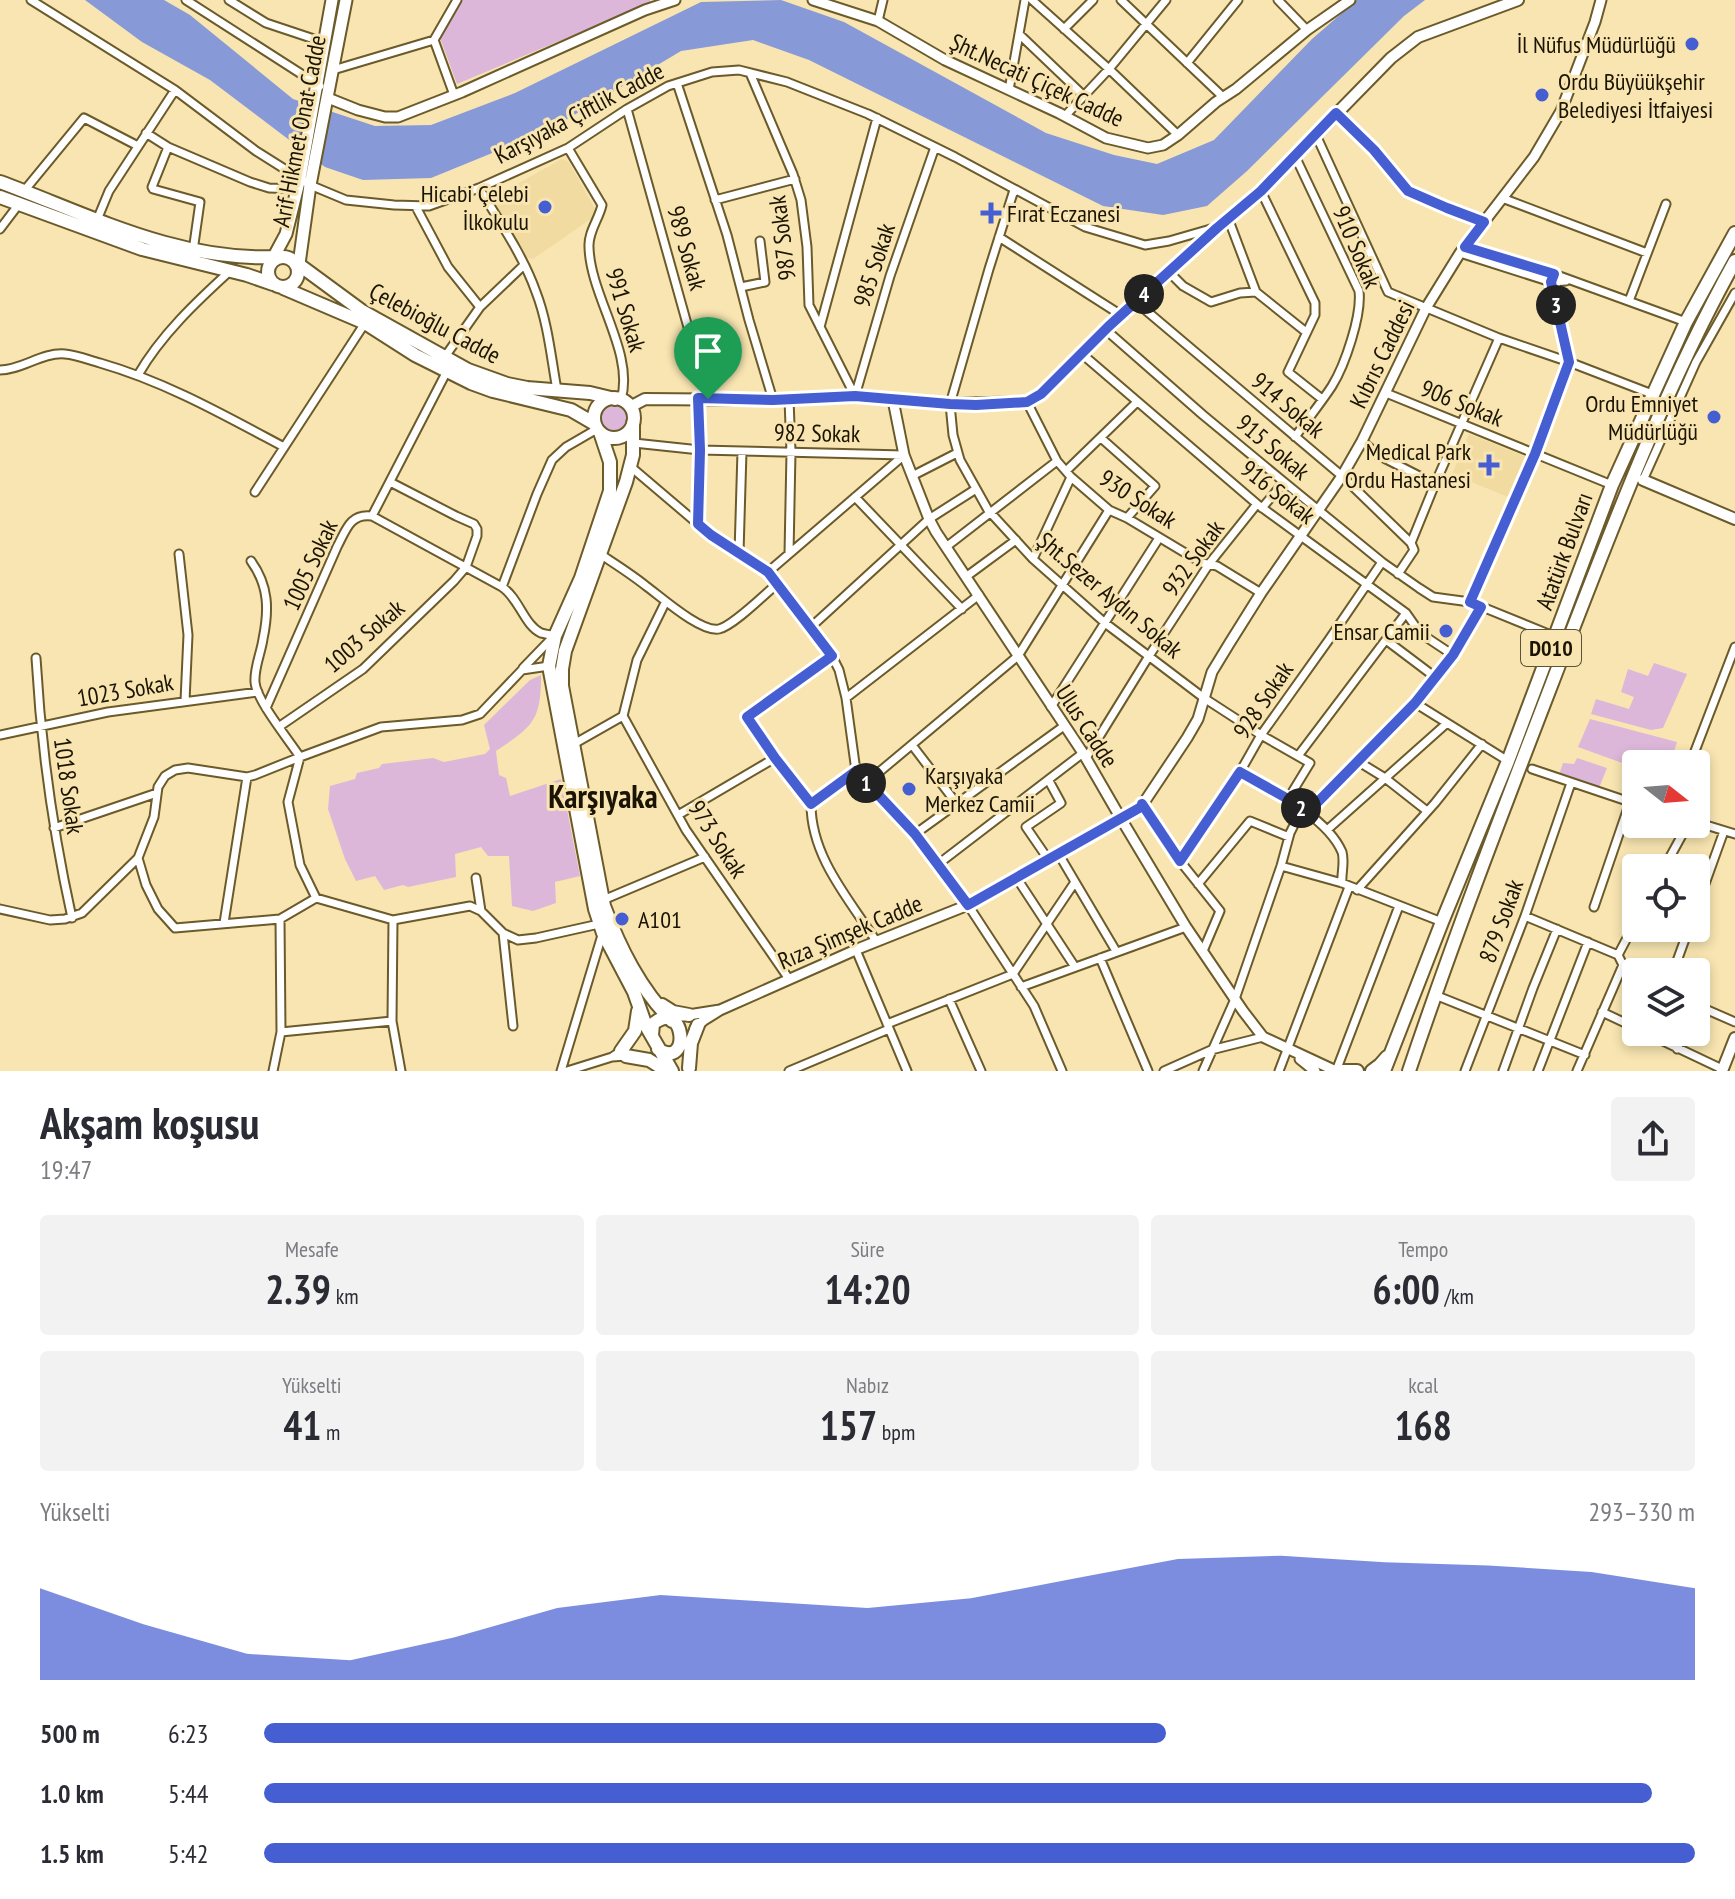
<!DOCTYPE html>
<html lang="tr">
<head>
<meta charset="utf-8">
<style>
  body { margin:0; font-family:"PT Sans Narrow",sans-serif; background:#f2f2f3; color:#2b2b33; height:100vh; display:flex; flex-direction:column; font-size:30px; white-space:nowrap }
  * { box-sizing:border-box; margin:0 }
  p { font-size:26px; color:#7c7c81 }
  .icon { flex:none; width:44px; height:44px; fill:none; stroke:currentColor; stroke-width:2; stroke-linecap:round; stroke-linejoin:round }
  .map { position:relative; height:1071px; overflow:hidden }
  .side { display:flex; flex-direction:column; background:#fff; flex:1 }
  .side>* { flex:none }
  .needle { width:52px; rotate:107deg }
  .fabs { position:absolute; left:1622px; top:750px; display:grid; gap:16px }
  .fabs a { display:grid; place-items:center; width:88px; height:88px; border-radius:8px; background:#fff; box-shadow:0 4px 12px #0003; font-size:40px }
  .pin { position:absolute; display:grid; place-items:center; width:68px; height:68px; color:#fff; margin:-82px -34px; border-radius:50% 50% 50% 0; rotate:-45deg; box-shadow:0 0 8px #0007 }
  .pin .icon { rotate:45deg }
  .km { position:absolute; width:40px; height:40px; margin:-20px; border-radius:50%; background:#222; color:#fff; font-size:22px; line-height:40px; text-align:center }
  .round { display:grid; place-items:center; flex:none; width:84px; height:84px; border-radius:8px; background:#f2f2f3 }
  .overview { display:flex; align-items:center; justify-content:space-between; height:136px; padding:0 40px }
  h1 { font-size:44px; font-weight:700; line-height:60px }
  .figures { display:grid; grid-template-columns:repeat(3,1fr); gap:12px; height:136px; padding:8px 40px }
  .figures div { display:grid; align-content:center; border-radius:8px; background:#f2f2f3; text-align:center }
  .figures b { font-size:40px; font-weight:700 }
  .figures small { font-size:22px; font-weight:400 }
  .figures p { font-size:22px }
  .chart { height:224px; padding:16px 40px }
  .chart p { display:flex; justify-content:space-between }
  .chart svg { width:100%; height:144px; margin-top:8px; fill:#455ed2; opacity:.7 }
  ul { padding:0 40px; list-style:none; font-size:26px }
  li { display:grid; grid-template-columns:128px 96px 1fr; align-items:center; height:60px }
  li i { height:20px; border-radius:10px; background:#455ed2 }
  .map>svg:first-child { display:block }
  .built { fill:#f1dba0 }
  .green { fill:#ddb7d9 }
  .water { fill:#879ad7 }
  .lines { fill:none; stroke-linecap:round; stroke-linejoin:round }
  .minor-casing { stroke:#6b5a2a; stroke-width:11 }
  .tertiary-casing { stroke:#6b5a2a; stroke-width:13 }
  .secondary-casing { stroke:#6b5a2a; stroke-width:14 }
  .primary-casing { stroke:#6b5a2a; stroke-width:15 }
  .trunk-casing { stroke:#6b5a2a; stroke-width:16 }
  .minor { stroke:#fff; stroke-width:7 }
  .tertiary { stroke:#fff; stroke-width:9 }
  .secondary { stroke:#fff; stroke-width:10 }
  .primary { stroke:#fff; stroke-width:11 }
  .trunk { stroke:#fff; stroke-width:12 }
  .route-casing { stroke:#fff; stroke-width:16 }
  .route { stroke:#455ed2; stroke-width:10 }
  .poi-dot { fill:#455ed2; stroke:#f8e5b1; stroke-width:3 }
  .labels { text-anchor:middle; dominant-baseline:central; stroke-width:6; stroke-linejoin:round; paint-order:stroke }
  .shield { fill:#f8e5b1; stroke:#5d5336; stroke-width:2 }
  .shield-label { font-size:22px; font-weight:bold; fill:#1b1402 }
  .poi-label { font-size:24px; fill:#1b1402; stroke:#f8e5b1; text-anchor:end }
  .street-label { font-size:24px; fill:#1b1402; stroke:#f8e5b1 }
  .district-label { font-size:32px; font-weight:bold; fill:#1b1402; stroke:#f8e5b1 }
</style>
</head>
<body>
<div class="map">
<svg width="1735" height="1071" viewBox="0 0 1735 1071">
  <rect width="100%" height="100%" fill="#f8e5b1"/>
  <path class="built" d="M562,159L568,161L598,214L533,259L524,257L490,199Z
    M1469,434L1526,457L1508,497L1452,474Z"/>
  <path class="green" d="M461,0H650V3L457,84L440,38Z
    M601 419a13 13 0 1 1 26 0a13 13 0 1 1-26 0Z
    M1654,663L1687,674L1663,728L1651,730L1591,714L1596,699L1629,709L1634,697L1621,692L1628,669L1648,676Z
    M541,675C541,721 533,726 496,751L499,775L506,778L510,796L561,779L580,876L555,882L556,903L533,911L512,906L509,856H488L481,847L455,854L456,877L408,887L403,885L384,890L375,876L356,881L345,859L328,809L330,786L355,779L357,773L379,768L382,764L433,758L444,762L485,754L490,749L484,725L530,680Z
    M1590,719L1677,742L1670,764H1636V768L1578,747Z
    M1577,758L1607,768L1599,788L1559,775L1563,763L1574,764Z"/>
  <path class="water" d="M85,0H164L190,15L293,99L375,126L431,125L515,93L701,2L781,0L844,22L1046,133L1114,155L1157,164L1214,140L1312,39L1357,0H1425L1404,16L1247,171L1207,206L1163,215L1103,206L809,60L753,40L681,51L549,130L431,178L363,180L325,167L210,80L142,42Z"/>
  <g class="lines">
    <defs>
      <path id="minor" d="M31,0L175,90L256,151L310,185L346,200L394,205L429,206L479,188L568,148L627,109L668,86L712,72L739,70L787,82L868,114L955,157L1085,227L1145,245L1169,241L1214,228
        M186,0L320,86
        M229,0L266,23L323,42
        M1032,0L1109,69L1178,135
        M1121,0L1223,97
        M1278,0L1307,30
        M878,21L883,0
        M1064,29L1093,0
        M1019,34L1084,96
        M434,40L454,95
        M1187,63L1238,0
        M333,70L434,40L457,0
        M750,73L793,174L801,200L807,247L809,305L855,396
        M677,83L727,235L749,320L773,400
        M1009,90L1025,0
        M627,109L708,399
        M1336,113L1374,150L1408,191L1447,208L1484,222
        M1065,116L1109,69L1166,0
        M146,133L168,147L250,182L269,188L297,189
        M1316,135L1388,292L1499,338L1569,362L1652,394
        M168,147L152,187L153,189L200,202L193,251
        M568,148L602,205C599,219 588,232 589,247C590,296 635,353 621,400
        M1295,156L1359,291C1362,315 1345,365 1332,386C1321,403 1307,420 1295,437
        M479,188C499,221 523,255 536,292C548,323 551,357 557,390
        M1014,190L989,269L950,404L953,435L960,460L988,510L1033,559L1105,623L1204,698L1261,735L1310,763L1288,799
        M24,191L84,118L138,146
        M1261,191L1315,303V315L1288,372L1322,399
        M1502,198L1647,253
        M715,200L795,179
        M416,207L448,267L480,307
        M1228,218L1256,292
        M97,220L109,191L175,90
        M0,229L19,204
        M999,237L1121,315
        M1465,247L1554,274L1686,322
        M1460,253L1551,282L1566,281
        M1169,272L1183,286L1211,302L1240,293L1256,292L1306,332
        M741,287L765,282L760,241
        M1629,301L1666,204
        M1136,302L1342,476L1411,543
        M820,327L877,118
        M1106,330L1203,415L1284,482L1382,562L1419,588L1433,597L1470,602L1556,637
        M1082,354L1257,504L1406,613L1420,633L1453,655
        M444,358L480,307L524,265
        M0,370C22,370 42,352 65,354C77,355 89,360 100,363C166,382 224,415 284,447
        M138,375C161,335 196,302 230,271
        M1386,393L1612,485
        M855,396L890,276L935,147
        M698,398L700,450L698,524
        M789,399L791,452L789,554
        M1027,402L1057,461L1071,477L1109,510L1127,518L1202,563L1217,566L1261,593
        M1101,438L1155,486L1127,518
        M1362,441L1378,455L1435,484
        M634,443L700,450L904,455
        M631,467L711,535L768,572L832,656L839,670L846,698L856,771L915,834L968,905L1034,1006L1062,1071
        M1066,471L1137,402
        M912,476L957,453
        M1643,480L1696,362L1735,293
        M255,492L365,323
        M855,497L962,609
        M1262,508L1284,482
        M372,516L447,371
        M946,547L1057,461
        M739,553L742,451
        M179,554L188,635L185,701
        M600,554C615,564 631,574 646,586C660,596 701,633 719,629C733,626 765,594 777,584
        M1033,559L1071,477
        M768,572L903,456
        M1398,574L1414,550L1411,543L1435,484L1499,338
        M967,576L1016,540
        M502,587L537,494L552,460L566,447L597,429
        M1470,602L1535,454L1569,362L1551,282L1554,274
        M811,627L929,519L976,489
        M1386,640L1435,677
        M36,658C41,746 53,832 72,918
        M549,666L522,670L480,714L462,720L381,727L300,757L288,802L300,865L316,898L393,920L470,906L481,911L503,933L518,940L536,938L599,924
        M523,668L553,637
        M846,698L979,595
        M1415,703L1508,761
        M1051,707L1159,538
        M266,708L337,547C346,530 350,513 372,516L502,587C519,598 524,625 541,633C546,634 550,635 555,636
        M623,716L686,830L789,979
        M280,726L363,669L454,581L466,567L477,536V529L474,524L456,516L390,482
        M0,735L108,712L258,692
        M572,745L623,716L637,660L665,603
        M912,745L957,804
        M1298,756L1406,613
        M1086,758L1149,656L1209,564L1257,504
        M1359,762L1385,778L1427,811
        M1690,764L1735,647
        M1532,769L1636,804
        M856,771L811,804C811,857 849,899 876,941
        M1240,772C1272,790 1327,817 1342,852C1345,862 1341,874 1342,883
        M866,783L1018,656L1109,510
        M811,804L775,758L747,717L832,656
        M1142,804L1180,861L1220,911L1203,951
        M1307,813L1415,703L1453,655L1481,607
        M678,815L775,758
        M1696,822L1735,834
        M54,828L157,793
        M1327,830L1446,724
        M915,834L1064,726
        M1058,853L1116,951
        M138,858L146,885L158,909L175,928L280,919L316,898
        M1048,859L1026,827L1061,803L1049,781
        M1180,861L1240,772L1261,735L1328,641L1382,562
        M937,865L1083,753
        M1281,866L1342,883L1442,922
        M1664,868L1688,824
        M1016,877L1075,967
        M476,878L481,911
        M1198,884L1250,821L1289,837
        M1357,890L1435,803L1482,744
        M603,900L705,857
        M1594,907L1630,802
        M0,909L50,920L65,919L82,913L138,858L154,817L158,787L165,776L175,770L188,768L247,777L255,775L300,757C289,740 256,700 255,682C254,668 261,653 263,639C269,610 269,586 251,561
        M1696,909L1724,831
        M1525,916L1618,955L1623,965L1636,973
        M393,920L392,1021L401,1071
        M224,923L247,777
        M503,933L513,1026
        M856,950L907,1071
        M1618,955L1636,921
        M1100,958L1148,1071
        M1673,972L1689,928
        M1021,987L1186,927
        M1435,995L1585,1055
        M949,999L981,1071
        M1696,1005L1735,1022
        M1602,1012L1636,1028
        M887,1024L1013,974L1075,882
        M281,1032L392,1021
        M1644,1032L1722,1069
        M624,1049L612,1057L626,1056
        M1677,1049L1685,1032
        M273,1071L281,1032L280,919
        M561,1071L602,935
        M567,1071L612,1057
        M789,1071L889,1029
        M1164,1071L1211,1050L1263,1037
        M1203,1071L1235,999L1281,866L1290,833L1302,809
        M1279,1071L1349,887
        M1336,1071L1399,906
        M1465,1071L1525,916L1571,783
        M1503,1071L1533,988L1557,929
        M1538,1071L1588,942
        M1577,1071L1623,965"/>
      <path id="tertiary" d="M813,0L878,21L945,60L1059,113L1106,138L1148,148L1163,145L1178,135L1216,102L1236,89L1307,30L1350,0
        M328,98L358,110L385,117H398L462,92L645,10L675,0
        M893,400L904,455L929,519L936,532L1083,753L1120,817L1186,927L1243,1011L1263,1037L1336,1071
        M720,1010L860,948L968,905L1141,807L1187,738L1198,719L1212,672L1229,644L1261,593L1342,476L1362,441L1426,308L1460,253L1534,157L1561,111L1595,22L1601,0
        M682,1016L720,1010L704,1020L695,1028
        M1300,1059L1315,1071"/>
      <path id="secondary" d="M630,407L645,399L773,400L855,396L950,404L1027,402L1041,394L1109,326L1217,228L1259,193L1391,58L1418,37L1518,0
        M1643,480L1735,519
        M1722,1071L1735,1038"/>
      <path id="primary" d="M271,262L286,234L300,178L332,0
        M298,271L310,185L346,0"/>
      <path id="trunk" d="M0,182C92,216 178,262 279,257
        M0,197L142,249L247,275L273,284
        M268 272a15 15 0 1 1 30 0a15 15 0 1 1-30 0Z
        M294,261L362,311L468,370L507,384L527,388L590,393L615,399
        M283,288L365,323L415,355L471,383L493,391L571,410L595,424
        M594 418a20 20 0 1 1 40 0a20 20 0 1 1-40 0Z
        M633,423V455L626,482L565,651L562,669V686L604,906C620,948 640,989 672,1021
        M600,432L610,462V491L581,578L555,636L549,666L595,909L603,933L634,992L646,1026L672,1071
        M662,1005L673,1012L689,1015
        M652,1035L653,1024C685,997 692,1071 658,1049
        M621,1051L635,1031L638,1011
        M626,1056L649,1060L667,1071
        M689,1068L691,1043L698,1025
        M1342,1071H1357
        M1372,1071L1380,1065L1387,1057
        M1384,1071L1442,922L1508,761L1612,485L1686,322L1735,233
        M1409,1071C1458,925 1514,782 1569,639C1619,510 1668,382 1735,261"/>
    </defs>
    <use href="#minor" class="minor-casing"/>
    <use href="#tertiary" class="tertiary-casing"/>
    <use href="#secondary" class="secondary-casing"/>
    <use href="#primary" class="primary-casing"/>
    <use href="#trunk" class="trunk-casing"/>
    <use href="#minor" class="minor"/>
    <use href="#tertiary" class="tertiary"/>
    <use href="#secondary" class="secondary"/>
    <use href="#primary" class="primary"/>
    <use href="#trunk" class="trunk"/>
  </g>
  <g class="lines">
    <defs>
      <path id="route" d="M1336,113L1374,150L1408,191L1447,208L1484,222L1465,247L1554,274L1551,282L1569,362L1535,454L1470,602L1481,607L1453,655L1415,703L1307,813L1288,799L1240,772L1180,861L1142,804L1141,807L968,905L915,834L856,771L811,804L775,758L747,717L832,656L768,572L711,535L698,524L700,450L698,398L773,400L855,396L950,404L976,405L1027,402L1041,394L1109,326L1217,228L1261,191Z"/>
    </defs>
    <use href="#route" class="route-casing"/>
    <use href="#route" class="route"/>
  </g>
  <g class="poi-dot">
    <circle cx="1692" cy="44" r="8"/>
    <circle cx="1542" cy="95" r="8"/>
    <circle cx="545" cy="207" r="8"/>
    <path d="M987 201h8v8h8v8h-8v8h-8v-8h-8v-8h8z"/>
    <circle cx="1714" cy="417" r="8"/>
    <path d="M1485 453h8v8h8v8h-8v8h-8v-8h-8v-8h8z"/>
    <circle cx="1446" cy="631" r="8"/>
    <circle cx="909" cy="789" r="8"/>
    <circle cx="622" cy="919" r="8"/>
  </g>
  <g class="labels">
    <rect class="shield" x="1521" y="630" width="60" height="36" rx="6"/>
    <g class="shield-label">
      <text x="1551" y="648">D010</text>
    </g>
    <g class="poi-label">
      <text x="1676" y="44">İl Nüfus Müdürlüğü</text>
      <text x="1558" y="81" text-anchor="start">Ordu Büyüükşehir<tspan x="1558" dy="28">Belediyesi İtfaiyesi</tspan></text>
      <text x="529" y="193">Hicabi Çelebi<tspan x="529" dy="28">İlkokulu</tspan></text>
      <text x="1007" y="213" text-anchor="start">Fırat Eczanesi</text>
      <text x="1698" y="403">Ordu Emniyet<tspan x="1698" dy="28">Müdürlüğü</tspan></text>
      <text x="1471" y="451">Medical Park<tspan x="1471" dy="28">Ordu Hastanesi</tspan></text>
      <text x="1430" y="631">Ensar Camii</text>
      <text x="925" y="775" text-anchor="start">Karşıyaka<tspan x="925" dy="28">Merkez Camii</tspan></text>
      <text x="638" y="919" text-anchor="start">A101</text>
    </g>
    <g class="street-label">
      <text transform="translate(1037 80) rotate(25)">Şht.Necati Çiçek Cadde</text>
      <text transform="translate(579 113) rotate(-28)">Karşıyaka Çiftlik Cadde</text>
      <text transform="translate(299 131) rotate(-79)">Arif Hikmet Onat Cadde</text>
      <text transform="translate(782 238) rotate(-97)">987 Sokak</text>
      <text transform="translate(1357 247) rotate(67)">910 Sokak</text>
      <text transform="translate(687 248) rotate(74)">989 Sokak</text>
      <text transform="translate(874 265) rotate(-72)">985 Sokak</text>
      <text transform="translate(626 310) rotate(73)">991 Sokak</text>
      <text transform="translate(435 323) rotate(28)">Çelebioğlu Cadde</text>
      <text transform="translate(1382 354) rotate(-64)">Kıbrıs Caddesi</text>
      <text transform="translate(1462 403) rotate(22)">906 Sokak</text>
      <text transform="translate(1288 405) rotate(40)">914 Sokak</text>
      <text transform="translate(817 433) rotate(1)">982 Sokak</text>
      <text transform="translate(1273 447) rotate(40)">915 Sokak</text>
      <text transform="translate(1278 492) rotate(38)">916 Sokak</text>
      <text transform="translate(1138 499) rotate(33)">930 Sokak</text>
      <text transform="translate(1564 551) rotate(-70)">Atatürk Bulvarı</text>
      <text transform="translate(1193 558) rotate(-54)">932 Sokak</text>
      <text transform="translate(310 565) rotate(-65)">1005 Sokak</text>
      <text transform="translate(1110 595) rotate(40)">Şht.Sezer Aydın Sokak</text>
      <text transform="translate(364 636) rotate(-41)">1003 Sokak</text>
      <text transform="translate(125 690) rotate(-10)">1023 Sokak</text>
      <text transform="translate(1263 700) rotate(-56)">928 Sokak</text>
      <text transform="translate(1087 726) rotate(57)">Ulus Cadde</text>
      <text transform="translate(69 786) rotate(82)">1018 Sokak</text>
      <text transform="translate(718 839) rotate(57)">973 Sokak</text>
      <text transform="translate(1501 921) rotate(-70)">879 Sokak</text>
      <text transform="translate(850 932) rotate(-23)">Rıza Şimşek Cadde</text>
    </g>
    <g class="district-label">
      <text x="603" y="796">Karşıyaka</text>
    </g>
  </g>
</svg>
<div class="fabs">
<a><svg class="needle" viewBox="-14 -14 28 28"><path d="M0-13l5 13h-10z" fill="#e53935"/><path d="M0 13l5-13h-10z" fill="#7c7c81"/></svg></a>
<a><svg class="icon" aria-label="locate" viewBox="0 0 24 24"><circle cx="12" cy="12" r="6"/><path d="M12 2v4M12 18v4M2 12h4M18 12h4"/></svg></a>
<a><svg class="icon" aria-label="layers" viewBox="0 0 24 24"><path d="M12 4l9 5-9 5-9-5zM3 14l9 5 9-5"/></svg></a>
</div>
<div class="pin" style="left:708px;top:399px;background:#1e9e55"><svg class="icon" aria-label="arrive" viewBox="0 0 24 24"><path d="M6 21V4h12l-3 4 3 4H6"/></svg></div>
<b class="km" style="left:866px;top:783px">1</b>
<b class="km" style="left:1301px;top:808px">2</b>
<b class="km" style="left:1556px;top:305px">3</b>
<b class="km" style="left:1144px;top:294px">4</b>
</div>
<section class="side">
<div class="overview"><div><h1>Akşam koşusu</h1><p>19:47</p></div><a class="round"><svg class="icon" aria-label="share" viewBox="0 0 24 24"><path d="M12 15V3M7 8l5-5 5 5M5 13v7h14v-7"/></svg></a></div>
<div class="figures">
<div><p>Mesafe</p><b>2.39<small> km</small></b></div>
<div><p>Süre</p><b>14:20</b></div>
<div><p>Tempo</p><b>6:00<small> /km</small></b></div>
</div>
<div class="figures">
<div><p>Yükselti</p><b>41<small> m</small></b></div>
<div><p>Nabız</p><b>157<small> bpm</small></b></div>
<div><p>kcal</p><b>168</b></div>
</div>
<div class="chart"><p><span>Yükselti</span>293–330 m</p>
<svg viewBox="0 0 160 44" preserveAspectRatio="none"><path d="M0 44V16L10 27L20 36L30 38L40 31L50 22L60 18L70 20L80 22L90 19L100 13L110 7L120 6L130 8L140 9L150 11L160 16V44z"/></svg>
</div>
<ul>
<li><b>500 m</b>6:23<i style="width:63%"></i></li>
<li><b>1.0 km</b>5:44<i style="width:97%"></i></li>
<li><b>1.5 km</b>5:42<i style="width:100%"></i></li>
</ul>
</section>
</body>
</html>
